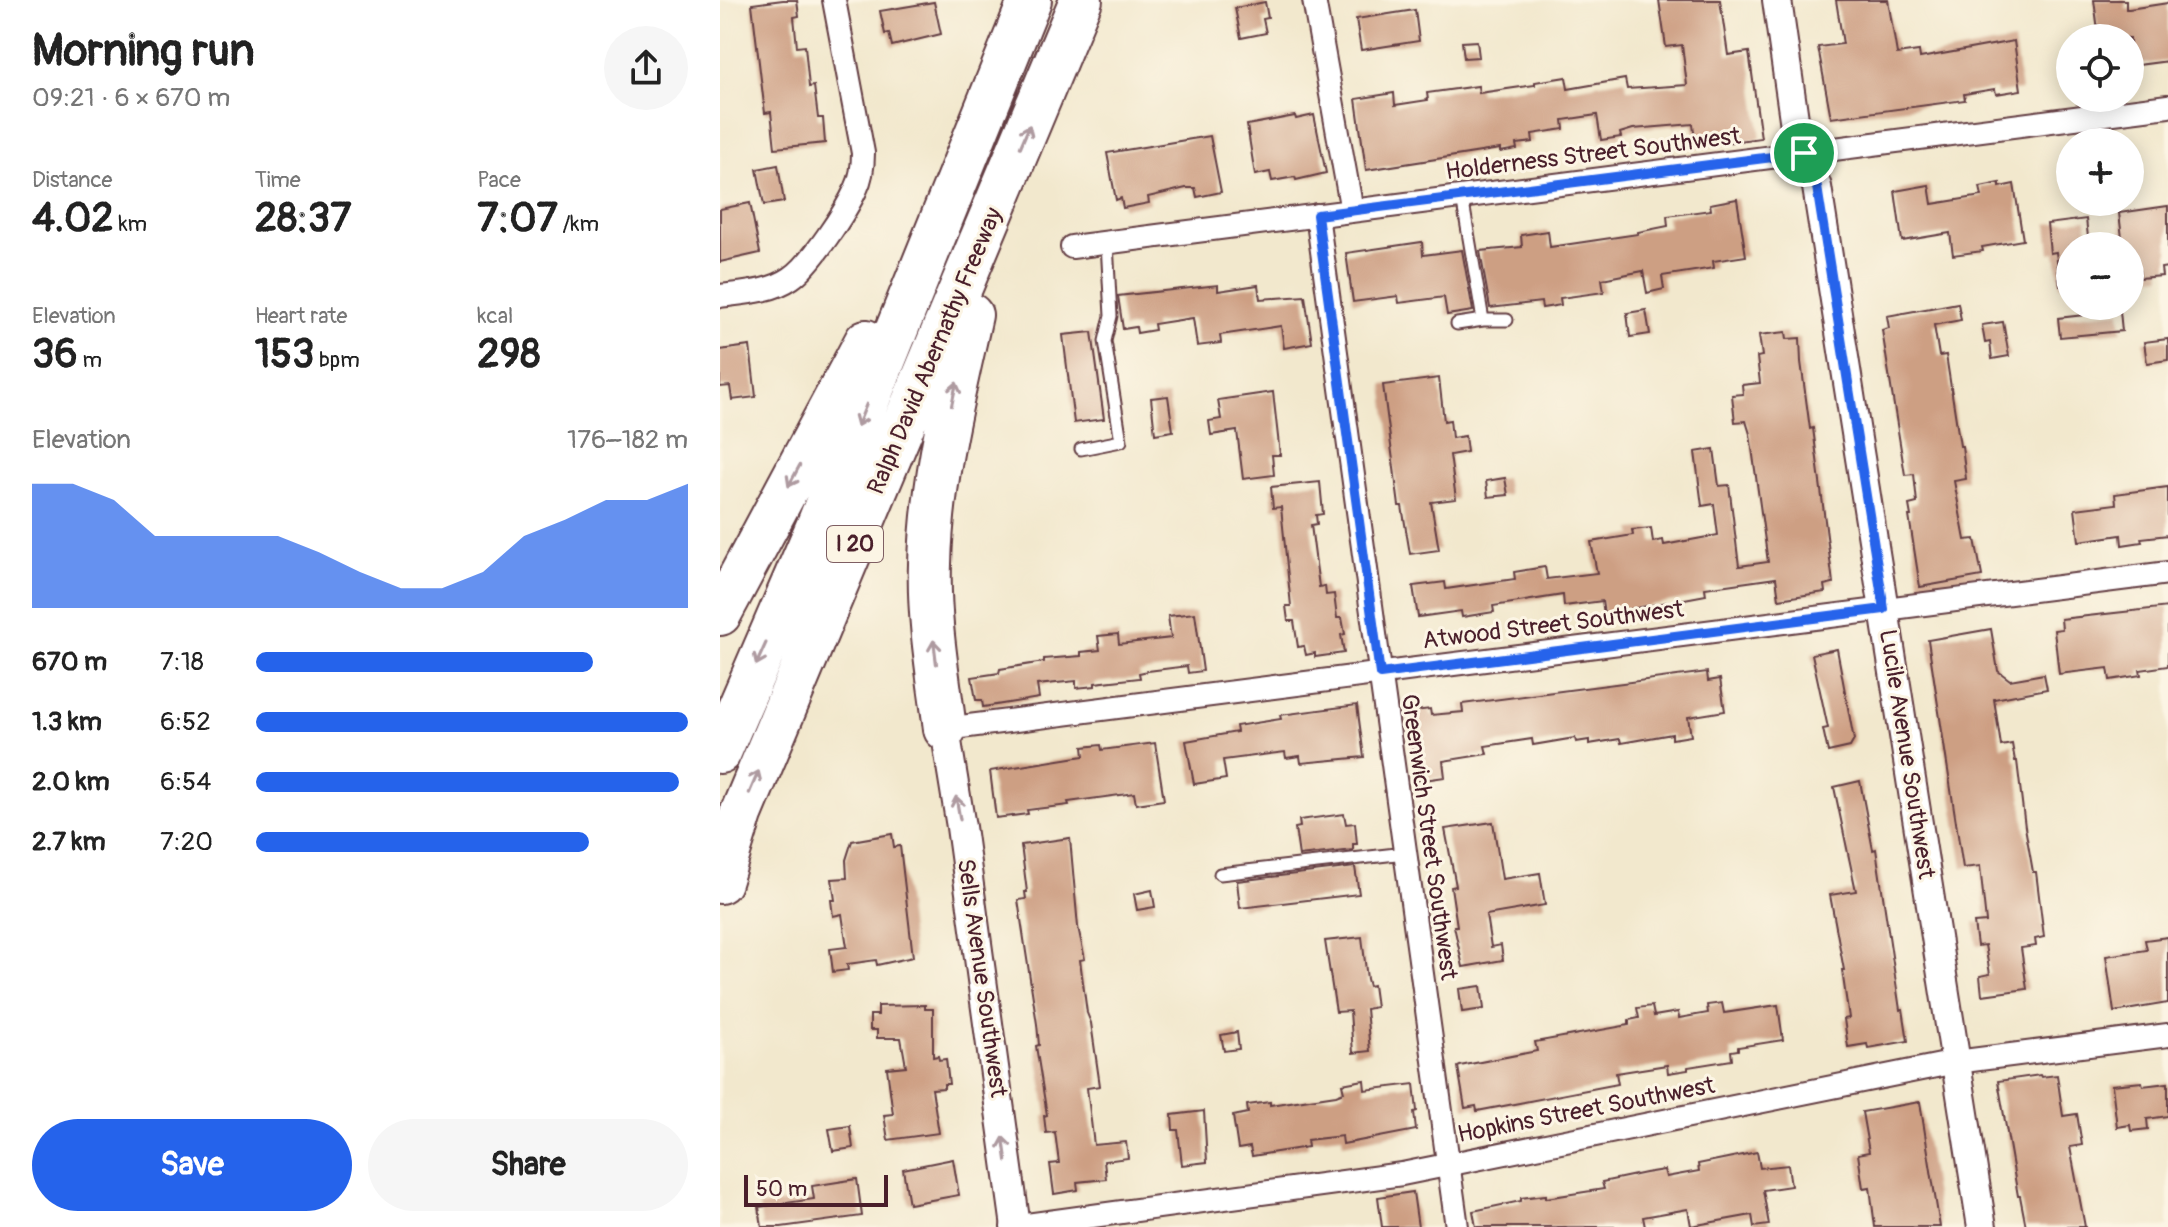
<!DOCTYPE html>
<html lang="en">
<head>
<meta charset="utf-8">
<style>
  body { margin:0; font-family:Pangolin,sans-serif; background:#f6f6f6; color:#222; height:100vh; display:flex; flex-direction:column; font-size:30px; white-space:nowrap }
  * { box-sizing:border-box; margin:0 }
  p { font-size:26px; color:#767676 }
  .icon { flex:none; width:44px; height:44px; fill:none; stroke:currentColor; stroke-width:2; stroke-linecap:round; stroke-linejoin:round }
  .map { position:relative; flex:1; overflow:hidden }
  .side { display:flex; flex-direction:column; background:#fff; width:720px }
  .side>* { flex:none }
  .fabs { position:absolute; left:1336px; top:24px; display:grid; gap:16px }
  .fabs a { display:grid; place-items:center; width:88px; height:88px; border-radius:50%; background:#fff; box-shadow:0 4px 20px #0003; font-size:40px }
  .scale { position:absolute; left:24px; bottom:20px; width:144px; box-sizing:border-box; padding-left:8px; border:4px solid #4a1f2b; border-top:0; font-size:22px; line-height:28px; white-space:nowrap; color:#4a1f2b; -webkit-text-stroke:6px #fcf5e5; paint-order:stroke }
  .pin { position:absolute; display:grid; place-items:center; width:68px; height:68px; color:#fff; margin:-34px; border:4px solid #fff; border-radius:50%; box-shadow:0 2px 8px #0007 }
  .round { display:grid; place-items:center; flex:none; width:84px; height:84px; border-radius:42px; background:#f6f6f6 }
  .headline { display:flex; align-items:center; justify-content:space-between; height:136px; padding:0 32px }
  h1 { font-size:44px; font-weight:800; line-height:60px }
  .figures { display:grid; grid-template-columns:repeat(3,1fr); gap:12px; height:136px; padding:8px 32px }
  .figures div { display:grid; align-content:center }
  .figures b { font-size:40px; font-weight:800 }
  .figures small { font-size:22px; font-weight:400 }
  .figures p { font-size:22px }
  .chart { height:224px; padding:16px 32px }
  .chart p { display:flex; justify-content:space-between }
  .chart svg { width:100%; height:144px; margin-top:8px; fill:#2563eb; opacity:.7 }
  .action { display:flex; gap:16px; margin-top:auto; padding:16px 32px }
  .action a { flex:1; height:92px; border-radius:48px; background:#2563eb; color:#fff; font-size:32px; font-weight:800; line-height:92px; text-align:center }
  .action a+a { background:#f6f6f6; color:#222 }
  ul { padding:0 32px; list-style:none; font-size:26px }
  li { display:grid; grid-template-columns:128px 96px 1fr; align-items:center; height:60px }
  li i { height:20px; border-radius:10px; background:#2563eb }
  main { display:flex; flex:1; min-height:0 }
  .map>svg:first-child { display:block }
  .building { fill:#cd9f83 }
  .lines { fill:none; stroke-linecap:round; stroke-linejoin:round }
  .service-casing { stroke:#633d43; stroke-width:15 }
  .minor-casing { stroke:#633d43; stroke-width:26 }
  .tertiary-casing { stroke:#633d43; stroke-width:32 }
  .motorway-casing { stroke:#633d43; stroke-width:46 }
  .service { stroke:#fff; stroke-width:11 }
  .minor { stroke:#fff; stroke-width:22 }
  .tertiary { stroke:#fff; stroke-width:28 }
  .motorway { stroke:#fff; stroke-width:42 }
  .oneway { stroke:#ae9aa0 }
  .route-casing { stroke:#fff; stroke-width:16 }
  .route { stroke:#2563eb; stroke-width:10 }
  .labels { text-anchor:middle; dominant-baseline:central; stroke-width:6; stroke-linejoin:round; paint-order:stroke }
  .shield { fill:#fcf5e5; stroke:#7f5f63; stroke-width:2 }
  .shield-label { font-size:22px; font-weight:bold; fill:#4a1f2b }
  .street-label { font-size:24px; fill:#4a1f2b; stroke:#fcf5e5 }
</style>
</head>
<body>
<main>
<section class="side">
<div class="headline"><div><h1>Morning run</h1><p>09:21 · 6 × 670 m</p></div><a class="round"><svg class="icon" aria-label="share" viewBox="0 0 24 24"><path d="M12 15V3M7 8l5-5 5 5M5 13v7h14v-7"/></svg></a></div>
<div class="figures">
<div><p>Distance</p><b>4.02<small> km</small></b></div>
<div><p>Time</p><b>28:37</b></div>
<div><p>Pace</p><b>7:07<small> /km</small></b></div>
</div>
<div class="figures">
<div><p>Elevation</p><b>36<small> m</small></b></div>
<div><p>Heart rate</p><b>153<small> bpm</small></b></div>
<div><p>kcal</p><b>298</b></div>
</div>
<div class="chart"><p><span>Elevation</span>176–182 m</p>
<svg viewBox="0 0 160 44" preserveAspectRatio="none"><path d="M0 44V6L10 6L20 11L30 22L40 22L50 22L60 22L70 27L80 33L90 38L100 38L110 33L120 22L130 17L140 11L150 11L160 6V44z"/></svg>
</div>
<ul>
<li><b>670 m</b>7:18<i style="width:78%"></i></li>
<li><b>1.3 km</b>6:52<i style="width:100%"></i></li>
<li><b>2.0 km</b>6:54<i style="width:98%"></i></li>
<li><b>2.7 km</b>7:20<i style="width:77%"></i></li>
</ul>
<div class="action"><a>Save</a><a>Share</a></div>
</section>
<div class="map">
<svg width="1448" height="1227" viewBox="0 0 1448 1227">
  <rect width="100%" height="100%" fill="#fcf5e5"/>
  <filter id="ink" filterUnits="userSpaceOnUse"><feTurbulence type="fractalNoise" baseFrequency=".0125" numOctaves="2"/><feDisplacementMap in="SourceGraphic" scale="16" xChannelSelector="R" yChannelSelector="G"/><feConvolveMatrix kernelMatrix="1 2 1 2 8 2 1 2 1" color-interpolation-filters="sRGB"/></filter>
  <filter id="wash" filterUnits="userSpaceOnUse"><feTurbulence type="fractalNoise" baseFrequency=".006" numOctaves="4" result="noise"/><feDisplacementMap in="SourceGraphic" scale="32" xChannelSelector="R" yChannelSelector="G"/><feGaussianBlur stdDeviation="1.8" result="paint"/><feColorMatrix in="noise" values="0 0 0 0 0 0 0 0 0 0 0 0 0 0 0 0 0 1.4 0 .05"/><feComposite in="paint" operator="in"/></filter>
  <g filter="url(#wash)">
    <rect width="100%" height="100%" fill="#f2e8cd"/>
    <g id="blocks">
      <path class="building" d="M63,0H77L79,16L74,17L77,47L85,46L89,87L94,86L98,118H103L105,143L55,148L51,112L45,113L32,4Z
        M939,0H1000L1008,55L1029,52L1041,138L976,147L973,124L913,129L900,133L901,137L881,140L877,115L843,120L844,129L812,134L813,142L796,144L797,149L780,152V149L646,170L636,99L674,93L675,105L708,100L707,93L758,86L759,93L815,85V82L846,77L848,89L905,79L907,89L967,85L962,45L946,47Z
        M1116,0H1168L1177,54L1199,51L1200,58L1294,41L1301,90L1276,94L1275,89L1244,94L1245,100L1111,118L1098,47L1123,44Z
        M1374,0H1406V9H1409L1448,3V61L1410,66V38H1379Z
        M214,2L221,34L172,46L169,33L165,34L160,11Z
        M545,2L548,18L543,19L546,33L521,38L515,8Z
        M695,10L699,41L641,50L636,19Z
        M757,41L759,57L744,58L742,42Z
        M594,115L606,173L576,180L575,177L552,181L550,172L535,175L527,125L575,116L576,119Z
        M490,136L501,192L477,197L475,188H466L428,197L429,203L403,208L401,198L396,200L387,153Z
        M58,165L64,202L44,205L37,169Z
        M1280,183V187L1294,184L1303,240L1262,247L1263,251L1233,255L1230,233L1182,241L1175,191L1209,185L1212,204L1262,196L1260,187Z
        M1017,199L1026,256L993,261L994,268L942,276L944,289L927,293L923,271L882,279L884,292L840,298L841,305L822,308L821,302L770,308L760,251L802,247L801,235L828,231L830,247L918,234V232L948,226L947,216L991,210L990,204Z
        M30,203L40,253L0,262V209Z
        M1448,206V267L1441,268L1442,276L1420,278L1419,269H1412L1410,246H1403L1399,213Z
        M1366,219L1369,246H1350V286H1340L1336,252L1330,253L1327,224Z
        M702,242L703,255L742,250L753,311L727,315L724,297L679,303L678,296L633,302L626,253Z
        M498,285V291L538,285L540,299L585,296L592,343L564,348L561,326L500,335L501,343L477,346L473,318L434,324L435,330L417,333L416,327L403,329L398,296Z
        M1238,303L1241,320L1214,325L1219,356L1226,355L1240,446H1242L1246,479L1234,481L1245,540L1255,539L1262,576L1200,587L1189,516H1191L1189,505L1197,503L1194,474L1185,475L1162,330L1169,328L1167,316Z
        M926,310L930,334L910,337L907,313Z
        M1400,311L1402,331L1340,337L1338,318Z
        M1283,322L1289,356L1272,359L1270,342L1265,343L1262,325Z
        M372,332L384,419L354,423L343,335Z
        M1066,332L1067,339L1080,338L1081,362L1090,429L1093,428L1096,451L1113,583L1104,585L1105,592L1059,599L1056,578L985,588L986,595L884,614L882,601L844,606L843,595L773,606L774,612L742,617L741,611L698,617L693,586L725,582L726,589L795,579L794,572L825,567L827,579L877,573L871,542L913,535L912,530L931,528L933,542L943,540L944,545L998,535L994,504L982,506L975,452L994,449L999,486L1009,485L1019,566L1048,562L1030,434L1026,421L1015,422L1012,395L1023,394L1022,385L1040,383L1037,357L1042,356L1039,335Z
        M1448,339V360L1427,363L1424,342Z
        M30,346L36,397L12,400L10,386L0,387V350Z
        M719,378L724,421L730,420L732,438L745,436L747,452L730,455L736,499L711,502L719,550L690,554L682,506H679L663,385Z
        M553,392L560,455H552L554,475L523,479L517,431L491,435L489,421L501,419L498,400Z
        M448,396L453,431L435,434L431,398Z
        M785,478L788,495L768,497L766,481Z
        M600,482L603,514L596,515L597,524L591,525L599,587L605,586L606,595L614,594L617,618H622L625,634L621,635L624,653L595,657V653L586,655L584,646L578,647L574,621H568L566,606H571L561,507L553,508L551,487Z
        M1448,487V535L1421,538L1422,542L1402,545L1401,535L1359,541L1355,509L1396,504L1395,494Z
        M1448,607V666L1420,670L1421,675L1390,680L1388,668L1339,674L1334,630L1342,629L1341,619Z
        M475,613L483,671L468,673L467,666L428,671L419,673L420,678L375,683V686L356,688V681L317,685L319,698L263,707L262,700H256L252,677L279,673L280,669L324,662V659L361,656V652L380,650L378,636L398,634L399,644L451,638L448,616Z
        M1271,629L1278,671L1290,680L1324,674L1327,689L1274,699L1281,746L1292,744L1295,761H1297L1305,827L1313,872H1316L1324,937L1315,939L1316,946L1301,948L1307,989L1262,995L1260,976L1270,974L1265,945L1257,946L1254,923L1266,922L1260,866L1243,868L1208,640Z
        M1117,649L1134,740L1130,747L1108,752L1103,729L1108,728L1092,654Z
        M987,672L988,681L1000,679L1005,711L968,717L971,736L952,739V734L901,743L900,739L869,744V740L856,742L855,738L813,745L812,739L765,746L767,754L723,761L725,777L697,781L687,712L710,709L711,715L743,712L742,704Z
        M637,705L644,757L581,763L580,756L566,758L565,752L503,760L506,779L474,784L466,741L517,732L516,726L561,719L560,715Z
        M435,743L444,800L416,804L414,793L348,802L349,805L307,810L308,814L276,818L270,771L364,756L363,747L381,745L382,750Z
        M1140,781L1153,850L1156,849L1180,1010L1183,1009L1188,1041L1148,1048L1147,1044L1128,1047L1124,1019L1129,1018L1122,970H1124L1110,895L1136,891L1114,787Z
        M624,814L626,824L635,823L637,844H633V850L579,856L575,828L580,827L579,820Z
        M773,822L782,879L820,873L825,905L766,915L771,947L781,945L783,960L743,967L734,926H737L731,887L736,886L725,829Z
        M172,834L174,847L180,846L193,957L157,965L156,960L127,964L128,970L113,972L110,949L127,947L122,914L113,916L111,900H115L112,879L127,878L126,860L132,841Z
        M350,838L358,927L365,959L360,960L367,1013L371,1023L380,1086L367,1088L374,1145L406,1142L408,1158L384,1161L386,1179L357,1182L358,1190L334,1194L330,1164L339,1163L335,1132L326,1133L324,1116L327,1115L316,1046L319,1045L317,1024L298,900L306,899L305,892H307L301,845Z
        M635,867L639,894L520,908L517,881Z
        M432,890L435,907L417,910L414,894Z
        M642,937L647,979L649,986L653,985L656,1007L646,1009L650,1051L633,1053L630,1011L616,1012L605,941Z
        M1448,937V1003L1394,1012L1386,956L1427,950L1425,940Z
        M761,986L764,1009L742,1012L739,989Z
        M1002,1003L1004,1013L1058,1005L1063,1040L1018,1047V1050L1011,1051L1012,1060L968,1067V1070L948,1073L947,1065L896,1073L898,1084L757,1111L756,1106L745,1108L738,1067L740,1066L817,1051L815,1042L909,1025V1020L919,1018L917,1008L932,1006L934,1016L958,1012L959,1018L988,1013L987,1005Z
        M205,1005V1009H213V1057L218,1056L219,1060L226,1059L229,1084H224V1088L212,1089L219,1133L168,1140L164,1115L173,1114L167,1068L186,1066L181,1038H157V1030H150V1015H158V1006Z
        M517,1032L519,1049L504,1051L501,1035Z
        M1320,1075L1321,1077L1337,1075L1343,1116L1357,1114L1362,1145L1350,1147L1365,1227H1306L1300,1196H1298L1278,1081Z
        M644,1080L645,1090L694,1084L697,1111L694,1112L696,1130L623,1144L622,1136L587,1140L588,1147L532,1156L530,1147L518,1149L513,1116L528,1113L527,1105L550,1102V1105L616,1095L624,1092L622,1084Z
        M1422,1082L1423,1086L1448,1083V1116L1427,1119L1428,1129L1411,1131L1410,1125L1397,1127L1392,1085Z
        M1200,1102L1220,1227H1155L1150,1187L1143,1188L1138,1154L1149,1152L1142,1112Z
        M484,1111L487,1162L462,1165L458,1130H453L452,1115Z
        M130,1126L133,1148L113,1151L109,1129Z
        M1037,1152L1040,1168L1068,1165L1071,1186L1043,1190L1049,1225L1034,1227L1032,1215L971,1226L968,1209L923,1217L925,1227H756L753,1211L801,1201V1198L826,1195V1198L884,1189L882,1182L925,1173L944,1170L946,1177L979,1171L978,1164Z
        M233,1159L239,1195L189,1204L183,1169Z
        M137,1179L142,1216L61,1227H42L39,1207L94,1199L92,1186Z
        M693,1192L698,1227H662L658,1197Z"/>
    </g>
  </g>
  <g filter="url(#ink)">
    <use href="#blocks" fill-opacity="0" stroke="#633d43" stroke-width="2"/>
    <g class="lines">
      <defs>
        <path id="service" d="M1375,98L1379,115
          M742,197L763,320H787
          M737,324L763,320
          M361,449L401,441L385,341L391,316L387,243
          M500,874L685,853"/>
        <path id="minor" d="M594,0L632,211
          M597,215L737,1227
          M352,247L1448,106
          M0,296C23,293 51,292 71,278C91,265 126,211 136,189C142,177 143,165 143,153L114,0
          M225,729L1448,573
          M292,1227L682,1174L1236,1062L1448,1035"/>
        <path id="tertiary" d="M1057,0L1075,126L1097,187L1262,1227
          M225,729L241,827L296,1227"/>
        <path id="motorway" d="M0,614L146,341
          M225,729C218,674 208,619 210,564C212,479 233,397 251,315
          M0,752L97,527L310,0
          M0,882L21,814L361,0"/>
      </defs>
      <use href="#service" class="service-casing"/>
      <use href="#minor" class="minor-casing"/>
      <use href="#tertiary" class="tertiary-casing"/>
      <use href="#motorway" class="motorway-casing"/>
      <use href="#service" class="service"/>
      <use href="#minor" class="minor"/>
      <use href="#tertiary" class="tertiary"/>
      <use href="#motorway" class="motorway"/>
    </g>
    <defs><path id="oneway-shaft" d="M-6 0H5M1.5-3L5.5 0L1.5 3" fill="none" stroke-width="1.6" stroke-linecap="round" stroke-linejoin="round" transform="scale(2)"/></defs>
    <g class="oneway">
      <use href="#oneway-shaft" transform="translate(305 136) rotate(-67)"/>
      <use href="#oneway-shaft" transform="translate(234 394) rotate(-78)"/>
      <use href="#oneway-shaft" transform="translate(142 415) rotate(112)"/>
      <use href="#oneway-shaft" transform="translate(74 476) rotate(118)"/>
      <use href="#oneway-shaft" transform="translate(215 652) rotate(-97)"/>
      <use href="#oneway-shaft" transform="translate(41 654) rotate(114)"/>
      <use href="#oneway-shaft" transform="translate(34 782) rotate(-67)"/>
      <use href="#oneway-shaft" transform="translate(238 808) rotate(-100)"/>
      <use href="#oneway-shaft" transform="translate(285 1149) rotate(-98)"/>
    </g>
  </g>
  <g class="lines" filter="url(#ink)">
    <defs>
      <path id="route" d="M1084,153L1097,187L1164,609L660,674L597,215Z"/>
    </defs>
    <use href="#route" class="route-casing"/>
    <use href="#route" class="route"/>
  </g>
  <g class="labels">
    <rect class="shield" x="107" y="526" width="56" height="36" rx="6"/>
    <g class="shield-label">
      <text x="135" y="544">I 20</text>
    </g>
    <g class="street-label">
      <text transform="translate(873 154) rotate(-7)">Holderness Street Southwest</text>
      <text transform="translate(215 351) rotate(-67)">Ralph David Abernathy Freeway</text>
      <text transform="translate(833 625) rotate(-7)">Atwood Street Southwest</text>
      <text transform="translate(1187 754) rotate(81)">Lucile Avenue Southwest</text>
      <text transform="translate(709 837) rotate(82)">Greenwich Street Southwest</text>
      <text transform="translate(262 978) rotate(82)">Sells Avenue Southwest</text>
      <text transform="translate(866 1110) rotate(-11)">Hopkins Street Southwest</text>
    </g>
  </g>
</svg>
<div class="fabs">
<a><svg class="icon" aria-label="locate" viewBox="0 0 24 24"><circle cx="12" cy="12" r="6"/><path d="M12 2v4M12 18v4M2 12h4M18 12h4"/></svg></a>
<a>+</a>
<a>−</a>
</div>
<div class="scale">50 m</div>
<div class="pin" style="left:1084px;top:153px;background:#1e9e55"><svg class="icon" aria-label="arrive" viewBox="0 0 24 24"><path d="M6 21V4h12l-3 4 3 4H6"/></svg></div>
</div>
</main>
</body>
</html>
